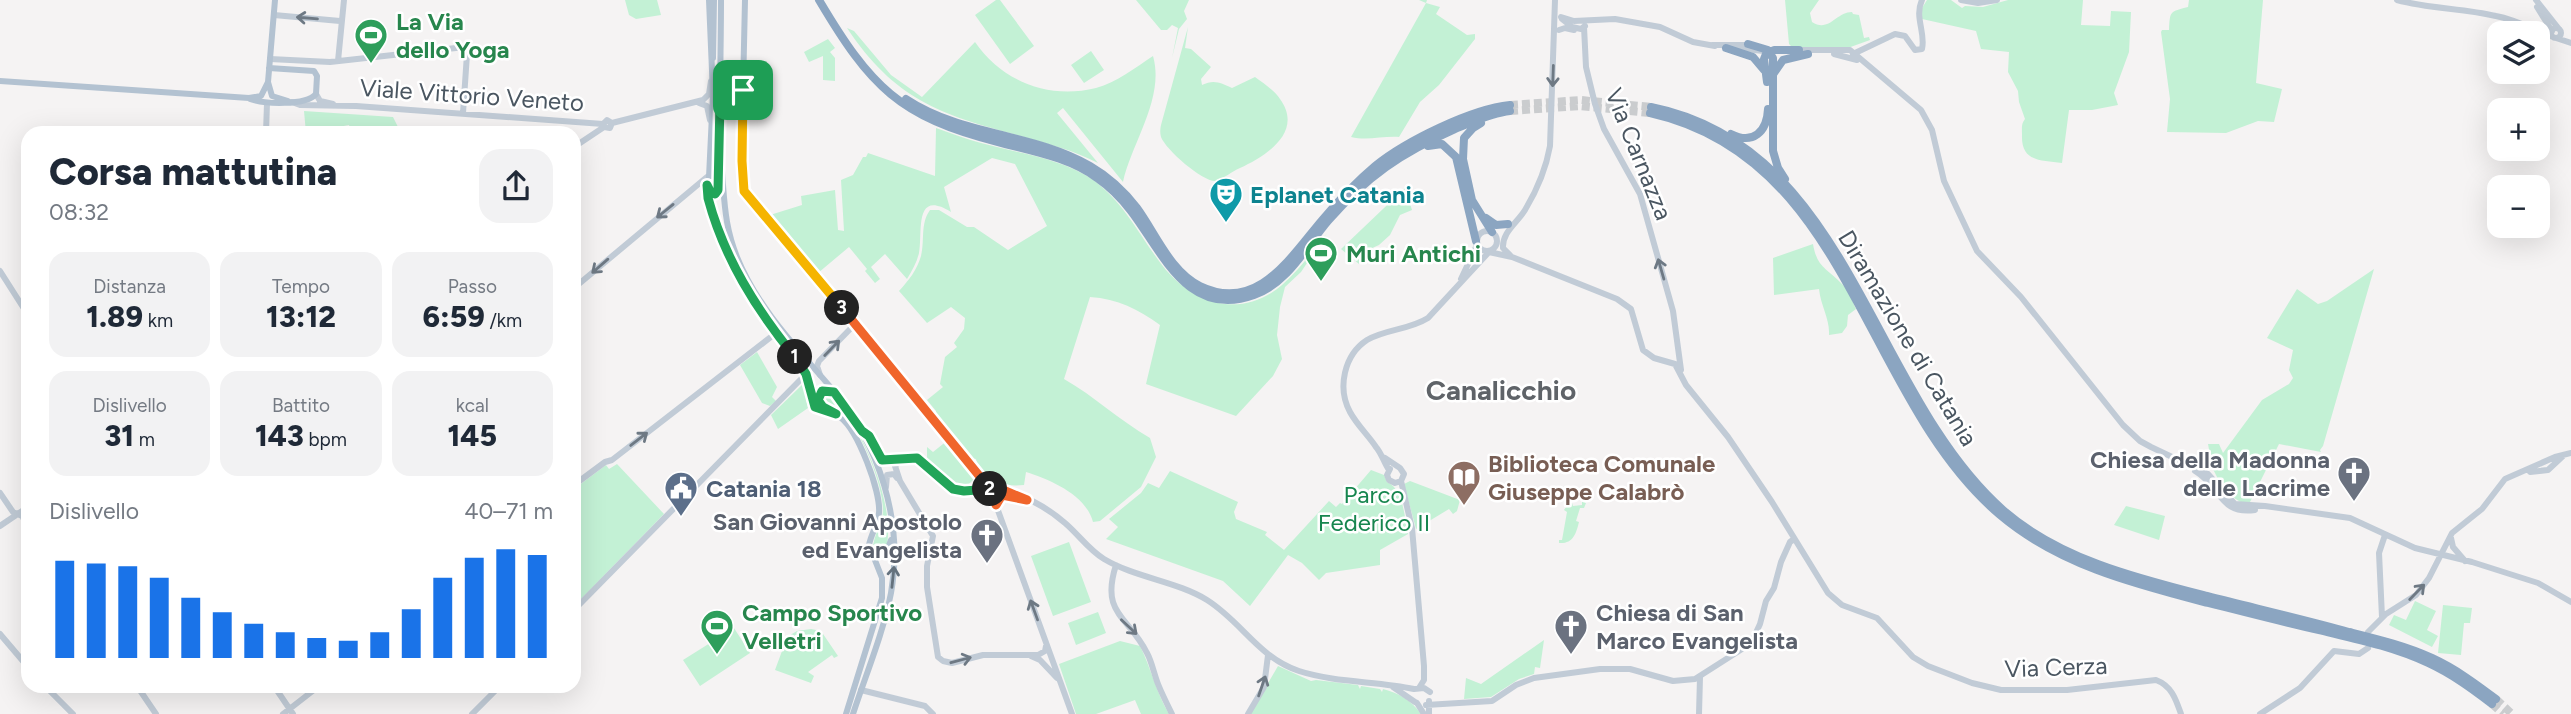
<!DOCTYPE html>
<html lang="it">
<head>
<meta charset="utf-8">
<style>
  body { margin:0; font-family:Figtree,sans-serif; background:#f2f2f3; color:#1f2937; height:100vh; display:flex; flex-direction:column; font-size:26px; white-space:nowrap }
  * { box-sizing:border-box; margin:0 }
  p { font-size:23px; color:#747a83 }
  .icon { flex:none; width:38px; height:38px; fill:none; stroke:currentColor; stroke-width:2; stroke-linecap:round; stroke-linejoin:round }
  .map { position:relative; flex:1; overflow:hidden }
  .panel { position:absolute; left:21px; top:126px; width:560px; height:567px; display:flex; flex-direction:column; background:#fff; border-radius:21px; box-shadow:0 7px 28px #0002 }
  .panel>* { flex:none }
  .buttons { position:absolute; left:2487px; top:21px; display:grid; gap:14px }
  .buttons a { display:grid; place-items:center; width:63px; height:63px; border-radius:14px; background:#fff; box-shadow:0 7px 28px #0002; font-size:35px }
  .pin { position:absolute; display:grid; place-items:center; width:60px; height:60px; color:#fff; margin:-30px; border-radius:14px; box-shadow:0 4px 10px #0006 }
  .km { position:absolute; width:35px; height:35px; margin:-18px; border-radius:50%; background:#222; color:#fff; font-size:19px; line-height:35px; text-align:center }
  .round { display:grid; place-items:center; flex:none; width:74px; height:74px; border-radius:21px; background:#f2f2f3 }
  .overview { display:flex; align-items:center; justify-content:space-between; height:119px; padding:0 28px }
  h1 { font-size:38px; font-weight:800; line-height:52px }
  .figures { display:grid; grid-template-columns:repeat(3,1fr); gap:10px; height:119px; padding:7px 28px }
  .figures div { display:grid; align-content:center; border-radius:18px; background:#f2f2f3; text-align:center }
  .figures b { font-size:30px; font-weight:800 }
  .figures small { font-size:19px; font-weight:400 }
  .figures p { font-size:19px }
  .chart { height:196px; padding:14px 28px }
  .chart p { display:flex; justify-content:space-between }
  .chart svg { width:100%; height:126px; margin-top:7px; stroke:#1a73e8; stroke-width:6 }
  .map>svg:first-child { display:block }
  .green { fill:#c3f1d5 }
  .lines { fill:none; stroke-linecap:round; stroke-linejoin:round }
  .highway-tunnel { stroke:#caccce; stroke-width:8; stroke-dasharray:8 4; stroke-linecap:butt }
  .secondary { stroke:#c1cbd6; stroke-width:6 }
  .primary { stroke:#b3c2d1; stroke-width:6 }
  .highway { stroke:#8ba5c1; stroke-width:8 }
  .oneway { stroke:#6e7984 }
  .oneway2 { stroke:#64717d }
  .split-1-casing { stroke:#fff; stroke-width:14 }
  .split-2-casing { stroke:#fff; stroke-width:14 }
  .split-3-casing { stroke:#fff; stroke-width:14 }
  .split-4-casing { stroke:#fff; stroke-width:14 }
  .split-1 { stroke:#22a559; stroke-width:9 }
  .split-2 { stroke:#22a559; stroke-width:9 }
  .split-3 { stroke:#f0652b; stroke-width:9 }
  .split-4 { stroke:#f5b400; stroke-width:9 }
  .labels { text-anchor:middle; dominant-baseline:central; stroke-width:5; stroke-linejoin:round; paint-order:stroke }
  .leisure-label { font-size:24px; font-weight:bold; fill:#27864d; stroke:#fff; text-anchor:start }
  .street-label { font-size:24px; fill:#4a5661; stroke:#fff }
  .culture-label { font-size:24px; font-weight:bold; fill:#0d838f; stroke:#fff; text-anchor:start }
  .worship-label { font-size:24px; font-weight:bold; fill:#5b616d; stroke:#fff; text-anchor:end }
  .education-label { font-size:24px; font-weight:bold; fill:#785e54; stroke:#fff; text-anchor:start }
  .service-label { font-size:24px; font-weight:bold; fill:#4e5e75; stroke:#fff; text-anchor:start }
  .park-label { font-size:24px; fill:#17864f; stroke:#fff }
  .quarter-label { font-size:28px; font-weight:bold; fill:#5f6368; stroke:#fff }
</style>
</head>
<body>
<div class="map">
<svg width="2571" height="714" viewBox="0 0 2571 714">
  <rect width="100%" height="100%" fill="#f5f3f3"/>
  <path class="green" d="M625,0H657L661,15L636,19L629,15Z
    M996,0H1000L1034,46L1010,64L975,15Z
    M1136,0H1189L1184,11L1187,19L1179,29L1172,58L1178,28L1172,25L1167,30H1161Z
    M1419,0H1427L1426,3L1440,7L1436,14L1467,35L1475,34V39L1439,85L1420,102L1399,137C1382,136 1367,141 1351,137L1426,3Z
    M1785,0H1819L1810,13L1812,22C1829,33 1836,12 1852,12L1853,14L1859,15L1864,38L1869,37L1870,40L1845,49L1793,48L1789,44Z
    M1927,0H1951L1962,8L1965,6L1983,7L2008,0H2083L2081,25L2110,26L2111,11L2131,12L2129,52L2114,93L2118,105L2092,110H2069L2062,163C2041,160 2021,162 2022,135C2022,128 2021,124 2025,119L2019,102L2018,91L2008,72L2009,52L1981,49L1976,31L1922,19V8Z
    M2189,0H2263L2256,83L2282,89L2274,122L2258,121L2226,133L2167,132L2170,99L2161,32L2162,30H2169C2170,10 2170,12 2188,7Z
    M1188,27L1185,48L1191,49L1211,67L1201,79L1202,85C1214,79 1221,83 1232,88L1255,77C1263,83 1274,90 1280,99C1304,132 1266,156 1240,168C1231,172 1225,178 1215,181C1202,181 1166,150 1161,137C1160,133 1160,130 1161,125Z
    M847,28L854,31L891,75L922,97L975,42C1002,81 1048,100 1096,88C1117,82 1135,68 1153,56C1165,98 1132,142 1123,182L1063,108L1057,113L1098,163C1073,150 1048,144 1021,136C941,115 895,100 847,28Z
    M828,39L835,48L830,52L835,58V81L823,80V56L809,62L804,52Z
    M1091,51L1104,70L1084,83L1071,65Z
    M304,111L393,117L401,133H351L349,125L333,128V133H306Z
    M936,128C951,133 966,139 981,143C1017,153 1060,158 1092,179C1124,202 1139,235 1162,265C1192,304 1241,320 1282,285C1299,270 1313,251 1327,233L1301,272L1285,287L1280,307L1277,335L1282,359L1273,376L1236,416L1146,384L1160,325C1138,309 1118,299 1090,297L1064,379C1094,396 1119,420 1150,438L1156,457L1141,487L1100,521L1093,522C1086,495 1051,480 1026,472L1024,485C1003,487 980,483 976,459L970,458L958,440L956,441L935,416L936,411L927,400L943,387L940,384L945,357L957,347L954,343L964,329L965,318L951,307L927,323L899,291C909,280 917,270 921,256C925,240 920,224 930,210H939L967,227H974L1008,250L1047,226L1015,164L992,158L944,187L951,212C913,188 923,234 919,253C917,262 912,271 907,279L885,254L871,267L880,279L875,283L865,271L867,269L849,247L818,273L770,215L802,205L801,196L835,190L838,230L844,231L841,180L853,175L863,157H866L868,153L935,176Z
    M1405,188L1412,210L1400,215L1390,235L1379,245L1370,249L1359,264L1341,249Z
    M1813,244C1817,268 1827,268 1842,284C1849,290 1852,301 1856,309L1848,315L1847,326L1842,333L1829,335C1830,319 1821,307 1819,289L1774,295L1773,258Z
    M2374,269L2323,446L2320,450L2321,452L2279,444L2249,504C2234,503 2221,486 2215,473C2210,465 2210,453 2208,444H2219L2223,453L2262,400L2289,384L2293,378L2289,370L2293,350L2267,338L2297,289L2318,304L2327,301Z
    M757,352L777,387L772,397L776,401L770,406L762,403L740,365Z
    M803,384L808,408L778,429L771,415Z
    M823,394L832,395C862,427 897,505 886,550L879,552L873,547C874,534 883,523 883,510C883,485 862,432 844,415C837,409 828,407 821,401Z
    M948,440L974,473L973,480L968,485L952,484L927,459V447L933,452Z
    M617,464L664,514L579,601L574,594V489L606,465L609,469Z
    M1371,470L1384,475L1387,482C1404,489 1404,517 1408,534L1380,550V565L1326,573L1319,580L1302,563L1288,555L1250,606L1223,581L1106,539L1118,527L1109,519L1141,493L1148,483L1159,488L1170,471L1238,502L1234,512L1236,519L1267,532L1265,535L1284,550L1329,501L1336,507L1340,503L1342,504Z
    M1410,481L1460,500L1457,511L1453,514L1449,509L1416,529L1404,484Z
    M1582,501L1586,503L1584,508H1580L1576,521L1579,522C1576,534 1573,544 1559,543V540H1562L1567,512L1564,510L1569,503H1572L1573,506L1582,505Z
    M2126,506L2165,516L2159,540L2114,525Z
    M1069,542L1091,602L1053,616L1031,556Z
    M2415,601L2436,611L2427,630L2438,636L2432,647L2389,625L2394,615L2406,620Z
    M2443,605L2472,608L2470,623H2464L2461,655L2438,653Z
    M1098,612L1106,633L1076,645L1068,623Z
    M734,628L750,653L700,686L683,660Z
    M811,629L821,631L838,656L834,658L832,655L808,672L814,676L811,683L775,670L785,643V638L797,631Z
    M1544,640L1540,668L1535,667L1534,674L1519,679L1491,697L1464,699L1466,678L1481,684Z
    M1120,641L1140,646C1151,668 1156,692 1169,714H1141L1135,700L1096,714H1076L1059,664Z
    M1278,666L1311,681L1316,680L1358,685L1360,689L1361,686L1380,689L1382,692L1383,689C1399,693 1411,700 1421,714H1250Z"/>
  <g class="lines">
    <path class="highway-tunnel" d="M1510,105L1581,100L1651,107
      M1510,111L1580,106L1650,113
      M2496,699L2512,714
      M2492,704L2503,714"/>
    <path class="secondary" d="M1961,0L1978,3L1997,0
      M2397,0C2430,9 2463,8 2496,16C2517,20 2534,30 2553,37
      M2536,0L2559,29
      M2537,7L2552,31
      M274,15L340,21
      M1561,17L1574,21L1615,19L1660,27L1693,42L1715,46
      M1562,19L1572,27L1581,29L1585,26
      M1584,27L1586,67L1595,104L1604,129L1640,194L1673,311L1681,370
      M2551 33a5 5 0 1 1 10 0a5 5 0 1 1-10 0Z
      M1559,30L1565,28L1574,30
      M2556,38L2571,43
      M1712,45H1753
      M1733,48L1764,51
      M1795,50H1850L1921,110L1932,130L1944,181L1977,251L2021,297L2123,425L2140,441L2151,447L2208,474L2235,504L2265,506L2350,518L2415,548L2472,562L2538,583L2571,602
      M1834,54L1857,60
      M1853,54L1895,34L1905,36L1915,50L1922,49C1926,33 1914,17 1922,0
      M270,59L330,62L465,47L467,54L463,113
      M338,61L344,0
      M743,90L742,161L744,191L988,483L1072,714
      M316,94L320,101L333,104
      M292,102L300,105L356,106L603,124L607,120L612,123L703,100L709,94L711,81
      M699,103L707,106L710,120
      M266,133L267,103
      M574,147L604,127L610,128L612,123
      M1477 241a10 10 0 1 1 20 0a10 10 0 1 1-20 0Z
      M1510,255L1503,248C1502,232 1517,223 1525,210C1537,190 1546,169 1550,146L1555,0
      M0,271L28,315
      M1461,279L1477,245
      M574,288L707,177
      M820,375L817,366L819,361L855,324
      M862,431L869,436L882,460L917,458L952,489C971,494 991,485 1010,492C1029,498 1050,510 1065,523C1079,535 1089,550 1104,559C1136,578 1176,581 1207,600C1242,622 1258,657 1299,671C1336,683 1377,681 1414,689L1424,688L1430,692
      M1385,458L1400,468L1404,474L1401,481L1412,528L1424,666V680L1419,688
      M902,459L895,466L900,481L933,536L927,566V587L938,657L943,661L952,663L983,655H1038L1045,651L1046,646
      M1390,469L1387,475L1389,480L1395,483L1401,481
      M1389,470C1384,463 1382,454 1376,447C1368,435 1357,425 1350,412C1337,388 1344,355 1367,340C1386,329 1409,330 1428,318L1489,252L1512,257L1617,299L1631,309L1643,350L1654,358L1675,364L1686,385L1728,437L1772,502L1828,593L1842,605L1877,618L1913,657L1928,666L1972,683L2001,690H2067L2156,680C2172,686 2176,700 2181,714
      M2195,471C2222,487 2219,515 2255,510
      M2530,472L2548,470L2563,456
      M574,485L605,462L612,460L776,333
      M886,487L887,475L894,474L897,478
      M0,493L13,512L22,516L28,526
      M0,526L28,507
      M2451,538L2453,547L2465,561
      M1116,565C1100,615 1129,616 1147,653C1152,662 1154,674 1158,684C1162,694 1167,704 1172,714
      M574,610L806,374
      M2382,617L2379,553L2385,535
      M2368,632L2386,614L2416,595L2429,578L2452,533L2482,509L2505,479L2555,457L2571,453
      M0,634L28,667
      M1031,656L1040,660L1057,678
      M45,686L73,714
      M137,686L156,714
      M274,686L293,714
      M1393,687L1415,702
      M861,690L925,706L933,714
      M1417,703L1424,714
      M1426,705L1492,701L1516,685L1534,678L1600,669H1630L1673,681L1695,679L1742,649L1754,637L1760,624L1766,601L1774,588L1781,562L1790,542L1794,539
      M283,714L319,686
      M472,714L500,686
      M1248,714L1264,687L1268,655
      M1429,714V701
      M1699,714L1700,677
      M2260,714L2300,688L2334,651L2359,654L2368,648"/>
    <path class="primary" d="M709,0L713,94L708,198L739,278L766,322L804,368L815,406C823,412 833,411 840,417C858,430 881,492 879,513C878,524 871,534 869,545L882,578V598L846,714
      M721,0C721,62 718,124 723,185C725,212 727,232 737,257C758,309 798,349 833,390C879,444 904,522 891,593C883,634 866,674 853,714
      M713,58L714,0
      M0,81L249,98L261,96L268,82L275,0
      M268,82L272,96L288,101
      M250,99C264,104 306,106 316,94L317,76L314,71L269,68
      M721,100L729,93L743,90L745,0
      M708,187L711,193H717L718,179
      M828,410L820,404L818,397L822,391L834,392
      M872,549L878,554L886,553L891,540"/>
    <path class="highway" d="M819,0C870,86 899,117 998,142C1031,151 1069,157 1097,178C1110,187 1121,198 1131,211C1163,253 1188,319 1254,295C1288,283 1306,247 1328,221C1367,176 1401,153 1455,129C1473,122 1491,113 1510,111
      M1748,44L1768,50L1773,58V151L1778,168L1785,179
      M1726,48L1753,57L1764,70
      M1774,73L1783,60L1808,54
      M1767,82L1764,59L1766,54L1774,50H1799
      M906,99C962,136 1033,133 1090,166C1109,177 1124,191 1137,208C1156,234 1170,271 1200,286C1258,314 1291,256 1323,219C1339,200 1356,182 1375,166C1406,141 1471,109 1510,105
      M1651,107C1851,147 1869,391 2003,510C2059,559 2136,578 2207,596C2254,608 2302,619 2349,632C2377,639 2406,646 2432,658C2456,669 2476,684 2496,699
      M1650,113C1852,158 1862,398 2000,515C2059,565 2135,584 2208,603C2245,612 2282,622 2319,630C2356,639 2394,647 2428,663C2452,674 2472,689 2492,704
      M1481,123L1473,128L1464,138L1463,159L1472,200L1492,232
      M1731,134C1753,145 1767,132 1768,109
      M1428,146L1442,144L1456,157L1476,241
      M1486,218L1496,225L1508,224"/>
  </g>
  <defs><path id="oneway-shaft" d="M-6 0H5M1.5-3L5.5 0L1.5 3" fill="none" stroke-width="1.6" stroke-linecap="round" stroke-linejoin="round" transform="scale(1.75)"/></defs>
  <g class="oneway">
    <use href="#oneway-shaft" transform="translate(307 18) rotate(-175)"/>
    <use href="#oneway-shaft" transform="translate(1553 76) rotate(92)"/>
    <use href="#oneway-shaft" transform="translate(665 211) rotate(141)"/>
    <use href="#oneway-shaft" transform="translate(600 266) rotate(139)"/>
    <use href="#oneway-shaft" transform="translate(1661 269) rotate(-106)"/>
    <use href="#oneway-shaft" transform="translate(832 348) rotate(-46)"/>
    <use href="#oneway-shaft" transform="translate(639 439) rotate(-38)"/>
    <use href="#oneway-shaft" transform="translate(2417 592) rotate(-46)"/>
    <use href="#oneway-shaft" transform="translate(1034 610) rotate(-110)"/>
    <use href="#oneway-shaft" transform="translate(1129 627) rotate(43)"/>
    <use href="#oneway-shaft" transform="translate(961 660) rotate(-15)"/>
    <use href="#oneway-shaft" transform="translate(1262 686) rotate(-71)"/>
  </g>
  <use class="oneway2" href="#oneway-shaft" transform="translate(893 577) rotate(-84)"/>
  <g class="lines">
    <defs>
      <path id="split-1" d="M743,90L725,95L720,102L718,190L715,194L711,193L707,185L708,198C724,258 756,309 795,357"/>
      <path id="split-2" d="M795,357L806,374L815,407L836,414L823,407L818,400L822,391L834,392L862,431L869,436L882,460L917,458L953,489L964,491L990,489"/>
      <path id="split-3" d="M842,308L990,489L1003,490L1027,500L1002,495L996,505L990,489"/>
      <path id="split-4" d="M743,90L742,161L744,191L842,308"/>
    </defs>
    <use href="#split-1" class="split-1-casing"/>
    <use href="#split-2" class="split-2-casing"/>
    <use href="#split-3" class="split-3-casing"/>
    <use href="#split-4" class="split-4-casing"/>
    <use href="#split-1" class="split-1"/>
    <use href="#split-2" class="split-2"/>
    <use href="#split-3" class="split-3"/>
    <use href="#split-4" class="split-4"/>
  </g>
  <defs>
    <symbol id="stadium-pin" viewBox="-11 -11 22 30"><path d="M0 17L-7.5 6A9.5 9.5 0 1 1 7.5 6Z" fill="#2e9e5b" stroke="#fff"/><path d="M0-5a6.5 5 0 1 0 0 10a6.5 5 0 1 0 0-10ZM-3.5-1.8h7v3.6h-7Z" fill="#fff"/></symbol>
    <symbol id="theatre-pin" viewBox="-11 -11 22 30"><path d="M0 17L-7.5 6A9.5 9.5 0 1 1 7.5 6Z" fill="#0f9aa8" stroke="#fff"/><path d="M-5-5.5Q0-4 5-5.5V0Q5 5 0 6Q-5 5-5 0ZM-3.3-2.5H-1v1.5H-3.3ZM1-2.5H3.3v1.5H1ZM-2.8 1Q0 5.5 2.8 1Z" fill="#fff"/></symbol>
    <symbol id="church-pin" viewBox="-11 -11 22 30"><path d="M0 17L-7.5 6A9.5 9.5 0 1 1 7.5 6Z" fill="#6b7280" stroke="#fff"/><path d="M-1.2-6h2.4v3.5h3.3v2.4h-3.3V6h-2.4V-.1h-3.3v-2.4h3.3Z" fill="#fff"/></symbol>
    <symbol id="library-pin" viewBox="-11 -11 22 30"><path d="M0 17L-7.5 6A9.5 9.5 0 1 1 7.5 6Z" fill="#8d6e63" stroke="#fff"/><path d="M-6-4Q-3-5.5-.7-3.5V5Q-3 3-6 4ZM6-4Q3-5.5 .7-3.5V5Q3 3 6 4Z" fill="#fff"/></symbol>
    <symbol id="civic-pin" viewBox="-11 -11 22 30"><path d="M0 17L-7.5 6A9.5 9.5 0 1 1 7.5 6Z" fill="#5c6f8a" stroke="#fff"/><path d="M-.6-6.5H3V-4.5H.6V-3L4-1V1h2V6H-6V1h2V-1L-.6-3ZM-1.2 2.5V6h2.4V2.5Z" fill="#fff"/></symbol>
  </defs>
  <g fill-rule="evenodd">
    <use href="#stadium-pin" x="352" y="16" width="38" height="52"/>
    <use href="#theatre-pin" x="1207" y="175" width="38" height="52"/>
    <use href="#stadium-pin" x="1302" y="234" width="38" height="52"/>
    <use href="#church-pin" x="2335" y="454" width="38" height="52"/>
    <use href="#library-pin" x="1445" y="458" width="38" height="52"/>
    <use href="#civic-pin" x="662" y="469" width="38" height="52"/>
    <use href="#church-pin" x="968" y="516" width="38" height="52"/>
    <use href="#stadium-pin" x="698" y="607" width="38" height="52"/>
    <use href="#church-pin" x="1552" y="607" width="38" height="52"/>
  </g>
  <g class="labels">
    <g class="leisure-label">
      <text x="396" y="21">La Via<tspan x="396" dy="28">dello Yoga</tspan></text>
      <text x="1346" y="253">Muri Antichi</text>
      <text x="742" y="612">Campo Sportivo<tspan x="742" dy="28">Velletri</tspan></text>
    </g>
    <g class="street-label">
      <text transform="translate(472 95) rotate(4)">Viale Vittorio Veneto</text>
      <text transform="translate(1639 154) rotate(68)">Via Carnazza</text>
      <text transform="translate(1908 338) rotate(59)">Diramazione di Catania</text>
      <text transform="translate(2056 667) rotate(-2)">Via Cerza</text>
    </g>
    <g class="culture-label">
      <text x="1250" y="194">Eplanet Catania</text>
    </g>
    <g class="worship-label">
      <text x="2330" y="459">Chiesa della Madonna<tspan x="2330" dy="28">delle Lacrime</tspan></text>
      <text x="962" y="521">San Giovanni Apostolo<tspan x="962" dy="28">ed Evangelista</tspan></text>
      <text x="1596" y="612" text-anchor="start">Chiesa di San<tspan x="1596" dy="28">Marco Evangelista</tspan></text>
    </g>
    <g class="education-label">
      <text x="1488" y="463">Biblioteca Comunale<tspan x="1488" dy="28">Giuseppe Calabrò</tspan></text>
    </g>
    <g class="service-label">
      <text x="706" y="488">Catania 18</text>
    </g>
    <g class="park-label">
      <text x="1374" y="494">Parco<tspan x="1374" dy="28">Federico II</tspan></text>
    </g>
    <g class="quarter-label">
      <text x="1501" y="390">Canalicchio</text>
    </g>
  </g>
</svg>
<div class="buttons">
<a><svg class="icon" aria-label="layers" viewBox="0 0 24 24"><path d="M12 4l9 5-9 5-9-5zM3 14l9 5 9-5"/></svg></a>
<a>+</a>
<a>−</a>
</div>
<div class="pin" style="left:743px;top:90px;background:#1e9e55"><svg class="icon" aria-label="arrive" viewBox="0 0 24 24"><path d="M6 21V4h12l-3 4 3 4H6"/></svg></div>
<b class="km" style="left:795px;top:357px">1</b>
<b class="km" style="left:990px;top:489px">2</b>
<b class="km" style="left:842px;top:308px">3</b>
<section class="panel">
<div class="overview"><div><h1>Corsa mattutina</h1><p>08:32</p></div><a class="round"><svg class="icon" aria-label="share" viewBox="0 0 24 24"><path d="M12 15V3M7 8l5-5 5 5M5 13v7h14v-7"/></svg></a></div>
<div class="figures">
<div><p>Distanza</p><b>1.89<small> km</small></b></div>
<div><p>Tempo</p><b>13:12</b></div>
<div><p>Passo</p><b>6:59<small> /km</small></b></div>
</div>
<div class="figures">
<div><p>Dislivello</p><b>31<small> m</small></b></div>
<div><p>Battito</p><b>143<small> bpm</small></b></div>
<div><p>kcal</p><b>145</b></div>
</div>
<div class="chart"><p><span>Dislivello</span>40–71 m</p>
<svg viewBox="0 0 160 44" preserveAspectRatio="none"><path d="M5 44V10M15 44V11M25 44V12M35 44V16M45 44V23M55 44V28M65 44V32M75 44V35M85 44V37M95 44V38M105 44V35M115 44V27M125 44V16M135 44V9M145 44V6M155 44V8"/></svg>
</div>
</section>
</div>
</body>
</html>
